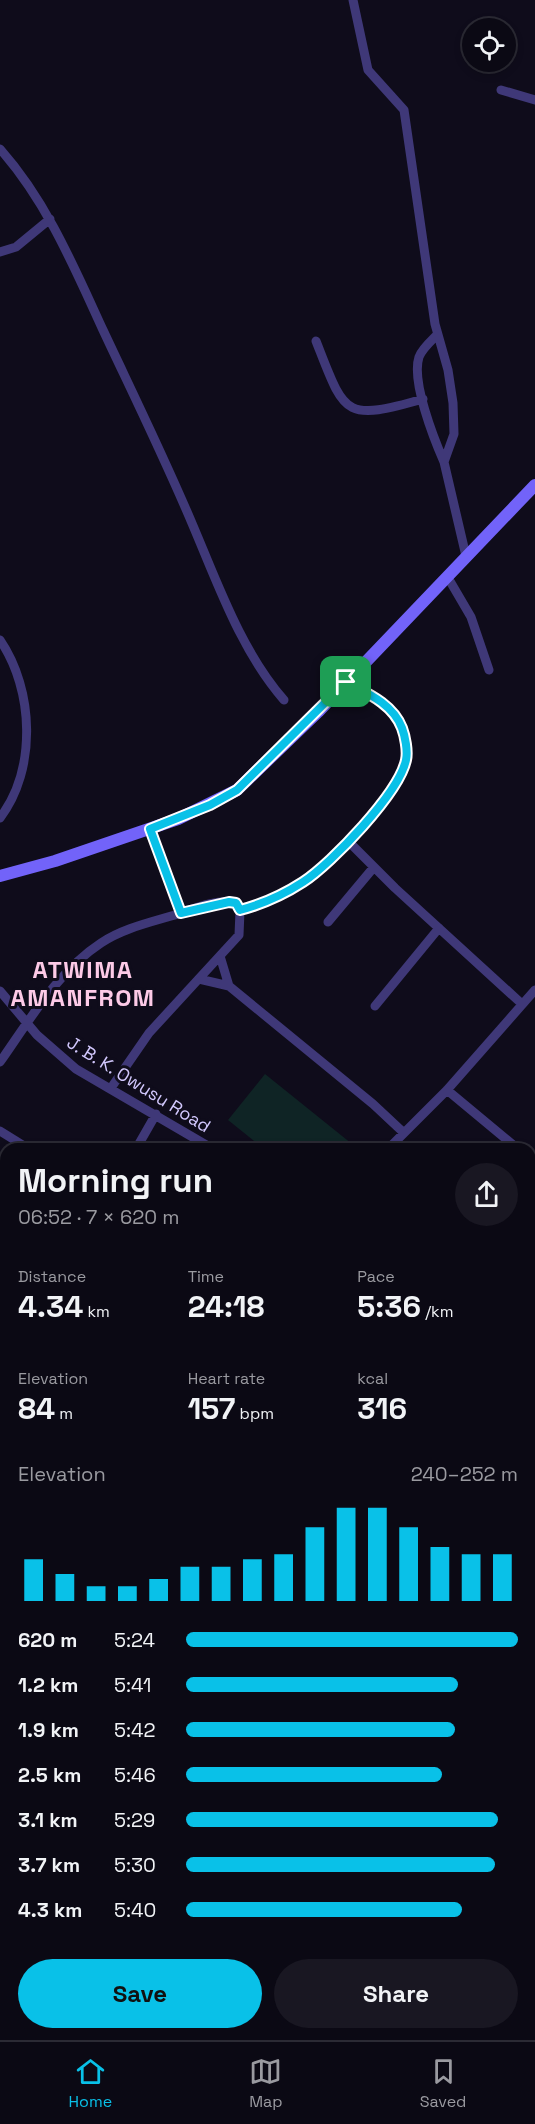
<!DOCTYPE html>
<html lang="en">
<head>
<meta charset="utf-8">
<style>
  body { margin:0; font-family:"Space Grotesk",sans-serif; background:#191722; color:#f1f3f6; height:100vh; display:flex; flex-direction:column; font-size:22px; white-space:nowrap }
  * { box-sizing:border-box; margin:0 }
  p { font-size:20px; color:#9a9aa0 }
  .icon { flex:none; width:33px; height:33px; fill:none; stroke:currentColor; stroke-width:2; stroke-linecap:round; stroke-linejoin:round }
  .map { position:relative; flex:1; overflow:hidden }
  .details { position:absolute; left:0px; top:1143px; width:536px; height:897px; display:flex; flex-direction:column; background:#0b0914; border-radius:18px 18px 0 0; box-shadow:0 3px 9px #0003,0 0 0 2px #2b2a34 }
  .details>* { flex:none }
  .controls { position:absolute; left:462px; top:18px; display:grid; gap:12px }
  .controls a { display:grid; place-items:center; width:54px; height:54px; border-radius:50%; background:#0b0914; box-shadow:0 3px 9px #0003,0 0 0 2px #2b2a34; font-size:30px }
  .pin { position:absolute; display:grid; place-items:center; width:51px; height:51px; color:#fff; margin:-26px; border-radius:12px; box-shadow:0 3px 9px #0006 }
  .round { display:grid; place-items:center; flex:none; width:63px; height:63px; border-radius:32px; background:#191722 }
  .head { display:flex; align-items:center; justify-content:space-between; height:102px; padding:0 18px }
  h1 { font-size:33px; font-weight:700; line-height:45px }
  .metrics { display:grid; grid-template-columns:repeat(3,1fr); gap:9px; height:102px; padding:6px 18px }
  .metrics div { display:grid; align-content:center }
  .metrics b { font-size:30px; font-weight:700 }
  .metrics small { font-size:16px; font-weight:400 }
  .metrics p { font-size:16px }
  .chart { height:168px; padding:12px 18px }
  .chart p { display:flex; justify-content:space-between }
  .chart svg { width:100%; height:108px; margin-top:6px; stroke:#09c1e8; stroke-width:6 }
  .button { display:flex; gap:12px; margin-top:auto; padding:12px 18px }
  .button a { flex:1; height:69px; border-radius:36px; background:#09c1e8; color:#111; font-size:24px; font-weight:700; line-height:69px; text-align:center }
  .button a+a { background:#191722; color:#f1f3f6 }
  ul { padding:0 18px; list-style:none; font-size:20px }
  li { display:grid; grid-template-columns:96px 72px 1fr; align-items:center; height:45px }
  li i { height:15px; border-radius:8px; background:#09c1e8 }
  .dock { display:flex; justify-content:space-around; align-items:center; height:84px; border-top:2px solid #2b2a34; background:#0b0914; font-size:16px; color:#9a9aa0 }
  .dock a { display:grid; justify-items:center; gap:3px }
  .dock .selected { color:#09c1e8 }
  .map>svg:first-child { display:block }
  .green { fill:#0f2425 }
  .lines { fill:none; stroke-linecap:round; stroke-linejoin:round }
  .stream { stroke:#0a1736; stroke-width:2 }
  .street { stroke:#3f3878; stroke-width:9 }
  .secondary { stroke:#7263f9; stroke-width:12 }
  .route-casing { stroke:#fff; stroke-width:12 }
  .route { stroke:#09c1e8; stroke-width:8 }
  .labels { text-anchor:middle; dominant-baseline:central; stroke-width:6; stroke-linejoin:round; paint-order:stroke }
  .street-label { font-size:18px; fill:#d2c8fd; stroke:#0f0c1b }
  .district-label { font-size:24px; font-weight:bold; letter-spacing:1.5px; fill:#fdcae7; stroke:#0f0c1b }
</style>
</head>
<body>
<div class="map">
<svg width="535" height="2040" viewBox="0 0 535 2040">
  <rect width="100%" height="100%" fill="#0f0c1b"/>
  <path class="green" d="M265,1074L357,1148L356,1149H264L228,1120Z"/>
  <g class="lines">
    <path class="stream" d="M0,1419L6,1412"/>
    <path class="street" d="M353,0L368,70L404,110L435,324L448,370L453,403L454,434L444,462L466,556
      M501,90L535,100
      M0,149C47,202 74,267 103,330C134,396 166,461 194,528C219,587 242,652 284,700
      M0,252L16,247L50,219
      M437,335C431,341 422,349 419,357C411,381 434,439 444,462
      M316,341C345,415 343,422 423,399
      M447,576L471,617L489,670
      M0,640C34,690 37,769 0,818
      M150,829L181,913
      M349,842L395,888L522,1004
      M328,922L374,867
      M220,956L229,986
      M199,979L229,986L373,1104L404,1133
      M0,991L37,1035L76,1069L213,1149
      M375,1006L439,928
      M0,1062C29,1021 58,971 101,943C123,928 152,922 178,914C195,908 219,898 236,903L240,911C263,904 283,895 303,882C331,864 399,791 406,760C408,751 405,736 402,728C393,704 367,694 346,682
      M111,1088L149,1033L239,935L240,911
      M447,1090L518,1149
      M0,1131L29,1149
      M136,1149L156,1114
      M388,1149L447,1090L535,990
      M530,1158L535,1163
      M0,1234L6,1223
      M0,1252L6,1256
      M530,1331L535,1336
      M0,1429L6,1421
      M0,1502L6,1504
      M530,1512L535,1505
      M0,1659L6,1662
      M0,1725L6,1686
      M530,1806L535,1801
      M0,1815L6,1817
      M530,1927L535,1932
      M0,1971L6,1974
      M183,2034L198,2040
      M346,2034L356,2040"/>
    <path class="secondary" d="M0,876L55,861L178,819L237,790L318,712L535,485"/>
  </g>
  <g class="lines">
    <defs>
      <path id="route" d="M346,682C367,693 393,704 402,728C405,736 408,751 406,760C399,793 332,863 303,882C283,895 263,904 240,910L236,903L229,902L181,913L150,829L210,805L237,790Z"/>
    </defs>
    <use href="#route" class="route-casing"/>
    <use href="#route" class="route"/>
  </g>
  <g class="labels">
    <g class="street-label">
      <text transform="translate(139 1084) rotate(32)">J. B. K. Owusu Road</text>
    </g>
    <g class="district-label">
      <text x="83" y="969">ATWIMA<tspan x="83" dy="28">AMANFROM</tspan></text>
    </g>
  </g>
</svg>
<div class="controls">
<a><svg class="icon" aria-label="locate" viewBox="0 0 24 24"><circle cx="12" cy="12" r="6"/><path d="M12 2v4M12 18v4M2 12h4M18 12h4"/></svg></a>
</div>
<div class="pin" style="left:346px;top:682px;background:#1e9e55"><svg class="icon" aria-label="arrive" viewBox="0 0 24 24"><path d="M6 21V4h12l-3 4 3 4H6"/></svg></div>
<section class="details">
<div class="head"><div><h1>Morning run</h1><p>06:52 · 7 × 620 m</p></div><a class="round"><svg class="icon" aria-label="share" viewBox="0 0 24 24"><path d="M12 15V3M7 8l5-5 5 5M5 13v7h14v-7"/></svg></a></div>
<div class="metrics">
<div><p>Distance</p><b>4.34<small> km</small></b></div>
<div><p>Time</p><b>24:18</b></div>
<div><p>Pace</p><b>5:36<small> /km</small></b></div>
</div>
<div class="metrics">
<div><p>Elevation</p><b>84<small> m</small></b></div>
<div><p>Heart rate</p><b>157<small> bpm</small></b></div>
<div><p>kcal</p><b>316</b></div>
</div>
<div class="chart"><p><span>Elevation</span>240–252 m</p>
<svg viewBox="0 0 160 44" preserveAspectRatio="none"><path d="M5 44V27M15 44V33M25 44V38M35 44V38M45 44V35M55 44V30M65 44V30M75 44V27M85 44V25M95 44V14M105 44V6M115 44V6M125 44V14M135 44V22M145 44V25M155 44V25"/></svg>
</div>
<ul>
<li><b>620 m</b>5:24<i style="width:100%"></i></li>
<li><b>1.2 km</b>5:41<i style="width:82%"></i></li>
<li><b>1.9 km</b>5:42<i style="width:81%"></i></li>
<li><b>2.5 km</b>5:46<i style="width:77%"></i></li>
<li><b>3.1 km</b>5:29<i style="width:94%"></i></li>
<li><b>3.7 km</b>5:30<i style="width:93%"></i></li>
<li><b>4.3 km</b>5:40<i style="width:83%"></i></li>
</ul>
<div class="button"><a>Save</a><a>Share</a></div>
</section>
</div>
<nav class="dock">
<a class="selected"><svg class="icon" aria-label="home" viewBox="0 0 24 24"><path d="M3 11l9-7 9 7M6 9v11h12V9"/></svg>Home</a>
<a><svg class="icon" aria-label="map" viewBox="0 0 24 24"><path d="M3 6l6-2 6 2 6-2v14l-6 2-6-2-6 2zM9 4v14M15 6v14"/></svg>Map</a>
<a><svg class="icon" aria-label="saved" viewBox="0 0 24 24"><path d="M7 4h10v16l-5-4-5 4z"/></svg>Saved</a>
</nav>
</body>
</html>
